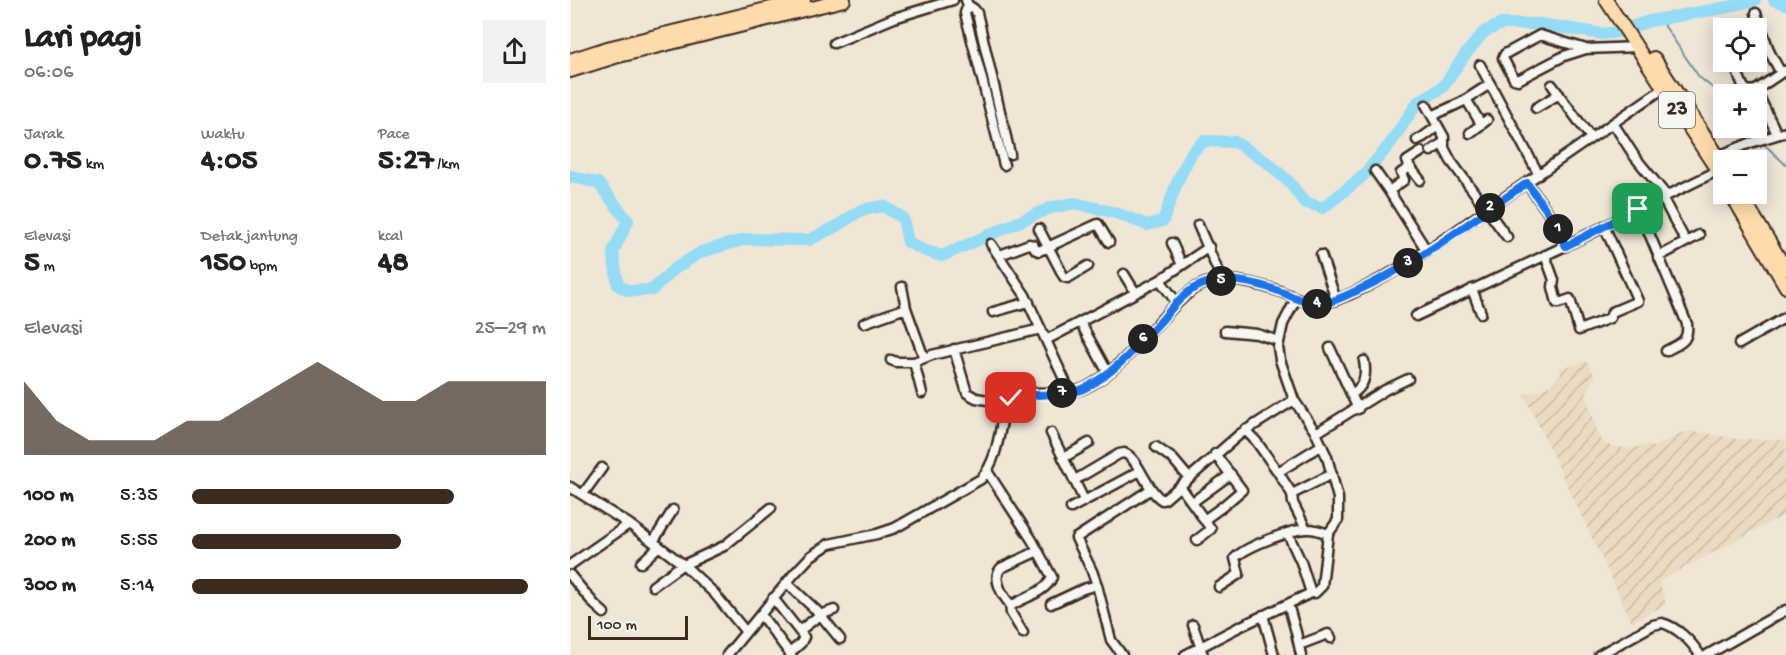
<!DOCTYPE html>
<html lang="id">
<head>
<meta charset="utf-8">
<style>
  body { margin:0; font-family:"Gochi Hand",sans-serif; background:#f2f2f2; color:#222; height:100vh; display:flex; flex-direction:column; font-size:22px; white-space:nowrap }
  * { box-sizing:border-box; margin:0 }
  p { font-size:20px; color:#767676 }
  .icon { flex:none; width:33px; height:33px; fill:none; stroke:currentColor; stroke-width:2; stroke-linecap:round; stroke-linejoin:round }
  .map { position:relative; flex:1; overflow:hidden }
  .panel { display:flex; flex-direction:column; background:#fff; width:570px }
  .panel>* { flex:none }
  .tools { position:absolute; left:1143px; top:18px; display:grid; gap:12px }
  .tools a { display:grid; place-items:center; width:54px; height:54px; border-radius:0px; background:#fff; box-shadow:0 3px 15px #0003; font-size:30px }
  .scale { position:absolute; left:18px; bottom:15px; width:100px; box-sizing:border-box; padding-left:6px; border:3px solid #3b2a1e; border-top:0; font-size:16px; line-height:21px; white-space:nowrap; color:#3b2a1e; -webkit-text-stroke:4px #f6f6f2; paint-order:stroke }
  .pin { position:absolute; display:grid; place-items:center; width:51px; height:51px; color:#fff; margin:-26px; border-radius:12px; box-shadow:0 3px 9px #0006 }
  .km { position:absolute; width:30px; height:30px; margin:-15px; border-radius:50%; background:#222; color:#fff; font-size:16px; line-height:30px; text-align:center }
  .round { display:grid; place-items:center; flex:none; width:63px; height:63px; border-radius:0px; background:#f2f2f2 }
  .overview { display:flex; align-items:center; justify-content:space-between; height:102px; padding:0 24px }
  h1 { font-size:33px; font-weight:700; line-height:45px }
  .metrics { display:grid; grid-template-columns:repeat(3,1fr); gap:9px; height:102px; padding:6px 24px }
  .metrics div { display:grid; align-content:center }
  .metrics b { font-size:30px; font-weight:700 }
  .metrics small { font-size:16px; font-weight:400 }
  .metrics p { font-size:16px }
  .chart { height:168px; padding:12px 24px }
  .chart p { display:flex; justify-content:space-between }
  .chart svg { width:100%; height:108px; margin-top:6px; fill:#3b2a1e; opacity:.7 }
  ul { padding:0 24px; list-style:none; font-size:20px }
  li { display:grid; grid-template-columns:96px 72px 1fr; align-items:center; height:45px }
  li i { height:15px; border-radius:8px; background:#3b2a1e }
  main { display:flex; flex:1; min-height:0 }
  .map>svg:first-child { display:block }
  .industrial { fill:url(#industrial-furrows) }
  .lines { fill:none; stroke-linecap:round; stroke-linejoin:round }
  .stream { stroke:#70949f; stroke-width:2 }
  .river { stroke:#94dbf5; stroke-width:12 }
  .minor-casing { stroke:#3b2a1e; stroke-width:13 }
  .highway-casing { stroke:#3b2a1e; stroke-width:16 }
  .minor { stroke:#f6f6f2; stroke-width:8 }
  .highway { stroke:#fedbac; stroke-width:12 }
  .route-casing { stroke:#fff; stroke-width:12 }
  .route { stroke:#1a73e8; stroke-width:8 }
  .labels { text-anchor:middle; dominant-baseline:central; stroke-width:4.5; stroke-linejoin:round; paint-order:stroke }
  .shield { fill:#f6f6f2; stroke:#73675e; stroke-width:1.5 }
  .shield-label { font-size:21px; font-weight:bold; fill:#3b2a1e }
</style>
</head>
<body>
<main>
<section class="panel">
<div class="overview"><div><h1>Lari pagi</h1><p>06:06</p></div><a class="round"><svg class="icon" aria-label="share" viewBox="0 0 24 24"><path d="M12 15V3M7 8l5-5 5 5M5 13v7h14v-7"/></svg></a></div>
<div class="metrics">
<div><p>Jarak</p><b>0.75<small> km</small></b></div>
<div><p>Waktu</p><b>4:05</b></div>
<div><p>Pace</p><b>5:27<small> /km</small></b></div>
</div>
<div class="metrics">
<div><p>Elevasi</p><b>5<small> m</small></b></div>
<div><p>Detak jantung</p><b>150<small> bpm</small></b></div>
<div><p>kcal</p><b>48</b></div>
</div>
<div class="chart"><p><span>Elevasi</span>25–29 m</p>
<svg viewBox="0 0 160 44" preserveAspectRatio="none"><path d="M0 44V14L10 30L20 38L30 38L40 38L50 30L60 30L70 22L80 14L90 6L100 14L110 22L120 22L130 14L140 14L150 14L160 14V44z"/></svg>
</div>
<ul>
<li><b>100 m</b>5:35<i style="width:74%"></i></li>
<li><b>200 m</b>5:55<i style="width:59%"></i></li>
<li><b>300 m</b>5:14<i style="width:95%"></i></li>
</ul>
</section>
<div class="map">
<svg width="1216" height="655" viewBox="0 0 1216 655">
  <defs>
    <pattern id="industrial-furrows" width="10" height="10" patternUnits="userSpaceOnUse" patternTransform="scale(1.5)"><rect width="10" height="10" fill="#eadbc2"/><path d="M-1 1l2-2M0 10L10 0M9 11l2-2" fill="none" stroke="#cabca6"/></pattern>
  </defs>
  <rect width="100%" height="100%" fill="#efe6d6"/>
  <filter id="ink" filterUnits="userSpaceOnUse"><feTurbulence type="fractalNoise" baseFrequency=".0167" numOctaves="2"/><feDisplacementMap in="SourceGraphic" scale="12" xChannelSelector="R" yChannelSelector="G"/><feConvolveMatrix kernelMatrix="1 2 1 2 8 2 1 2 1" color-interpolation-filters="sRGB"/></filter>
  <g filter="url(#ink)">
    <path class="industrial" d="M1015,362L1019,364L1025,378L1021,381L1016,396L1028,434L1035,445L1062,449L1073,445L1084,447L1112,433L1121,431L1168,439L1216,440V514L1089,581L1096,604L1062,622L954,395L971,390L981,385L991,374L990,368Z"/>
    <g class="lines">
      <path class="stream" d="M1090,19L1129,77L1154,97
        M1177,128L1188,139
        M1192,142L1216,165"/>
      <path class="river" d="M1204,0L1216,4
        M0,176L28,183L58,221L43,252L48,285L59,291L82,290L103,270L131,252L176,239L239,240L267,226L291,210L313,206L333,218L338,242L353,250L372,256L480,208L505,203L546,213L577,225L593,221L608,180L622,152L634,141L665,142L698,163L720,183L734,202L753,208L793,176L820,144L848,102L873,87L894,56L914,32L931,24H970L1033,34L1047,32L1079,21L1158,7L1185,0"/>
      <defs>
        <path id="minor" d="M396,0L398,5L404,9L407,13L440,154
          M398,5L395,13L397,21L434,165
          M1186,13L1200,53L1211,73
          M264,43L324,18L383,0
          M1016,49L994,56L948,80L944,79L933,58L935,54L970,35L1016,49L1068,47
          M910,65L969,175
          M1168,74L1174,88L1180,91L1186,90L1214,71
          M982,85L1021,138
          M1186,90L1207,134
          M896,99L911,124
          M856,105L874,137V148L881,161L937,237
          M966,108L989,94
          M862,116L892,102L920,84
          M1043,123L1065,157L1096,195
          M900,133L917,120
          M847,140L853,137L868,126
          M861,151L874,142
          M1148,156L1180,143L1216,132
          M840,167L850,180
          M805,171L819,191L857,251
          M957,183L977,211L996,246
          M819,191L834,180L831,173L840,167L837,161L851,152
          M1092,197L1116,242
          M1069,209L1117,324C1119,342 1110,343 1096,351
          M628,225L652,280
          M469,229L494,277L498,278L518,266
          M602,243L612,265
          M421,244L455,295L500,392
          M430,255L459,244L463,245L466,250L469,251L528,224L539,242
          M751,255L766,300
          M975,255L984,280L983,287L987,303H989L1000,299L1009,330L1040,318L1042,312L1068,301L1034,226
          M1088,257L1129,235
          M554,274L565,292
          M590,280L607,303
          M332,287L336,308L354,358
          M902,289L911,313
          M423,312L459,302
          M846,316L993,247L1147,171
          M510,322L538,373
          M294,323L336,308
          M655,331L687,334L709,341
          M476,340L590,280L639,247
          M1169,344L1216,317
          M760,348L788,409
          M384,349L397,393L406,398L436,403
          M321,360L326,362H344L362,355L471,329
          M344,362L352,393
          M781,395C794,386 797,377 794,361
          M675,430L686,441L708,472L752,445
          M481,433L514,500
          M746,433L815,390L838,379
          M586,447L603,459L619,478
          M493,458L519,443
          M417,471L462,540L482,577C477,591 456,597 444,604H440C432,595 422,578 431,568L468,551
          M708,472L722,494L762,474
          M505,480L549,454L554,453C569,458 575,489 592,500L595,499L670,434L724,400
          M610,486L641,529L627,540
          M0,487L59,524L114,565L144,593L176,632
          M13,494L32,468
          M722,494L723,503L736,529
          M624,501L661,474
          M501,508L570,471
          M634,520L652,507L672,490L645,454
          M718,534L731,562L741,593
          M83,542L103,510
          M71,563L89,546
          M0,565L59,524
          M0,575L25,605L34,613
          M217,583L248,612L270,639
          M527,585L522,571L506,538L581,489
          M83,586L109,567L154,546L201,508
          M649,587L669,574L665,558C675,547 724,528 739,529C746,529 752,532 758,534
          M203,598L234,637L231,643L220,653
          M440,604L441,613L453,633
          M481,604L513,589L527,585L541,640L552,655
          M718,604L726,632L731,655
          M191,615L221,655
          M693,615L704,655
          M623,625L633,655
          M229,631L250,615L264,610
          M729,645L758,634L761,638
          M157,655L224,574L241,556L259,544L307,534L325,528L411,479C429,458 429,429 436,403C454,385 492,399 515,388C544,374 571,342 592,319C602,308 613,296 625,288C633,283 643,281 651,280C668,279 694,286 709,291C729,299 745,308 766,300C821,279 869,242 918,209C977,169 1035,128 1094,88
          M615,655L669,627L741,593H745L752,586L758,534L768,520V498L757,457L746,433L724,400L710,360L708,347L713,324L726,299
          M1029,655L1083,625L1092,623C1107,627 1121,641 1130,655
          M1137,655L1216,610"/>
        <path id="highway" d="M1036,0L1154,181
          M1084,58L1154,165
          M0,60L37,48L234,0
          M0,71L45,57L274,0
          M1161,194L1216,287
          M1174,200L1216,269"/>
      </defs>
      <use href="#minor" class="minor-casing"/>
      <use href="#highway" class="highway-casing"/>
      <use href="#minor" class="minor"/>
      <use href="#highway" class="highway"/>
    </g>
  </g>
  <g class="lines" filter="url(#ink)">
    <defs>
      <path id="route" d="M441,398C464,392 498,398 517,387C546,372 569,344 591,321C602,308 615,291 631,285C655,275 688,283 711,292C724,297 736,304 750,304C762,303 774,296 784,292C847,265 901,220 957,183L977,211L996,246L1068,209"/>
    </defs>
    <use href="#route" class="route-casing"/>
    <use href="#route" class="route"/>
  </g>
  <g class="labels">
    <rect class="shield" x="1089" y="92" width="36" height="36" rx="4.5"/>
    <g class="shield-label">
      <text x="1107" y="110">23</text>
    </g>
  </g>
</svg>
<div class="tools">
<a><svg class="icon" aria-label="locate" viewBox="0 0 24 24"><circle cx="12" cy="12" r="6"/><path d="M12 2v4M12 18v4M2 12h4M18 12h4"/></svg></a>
<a>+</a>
<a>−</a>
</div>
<div class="scale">100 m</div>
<div class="pin" style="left:1068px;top:209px;background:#1e9e55"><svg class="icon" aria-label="arrive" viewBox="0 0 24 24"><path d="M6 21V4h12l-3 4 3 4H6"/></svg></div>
<div class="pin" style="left:441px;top:398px;background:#d93025"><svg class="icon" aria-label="check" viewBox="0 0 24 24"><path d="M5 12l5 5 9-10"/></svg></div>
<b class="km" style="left:988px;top:229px">1</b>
<b class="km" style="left:920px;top:208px">2</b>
<b class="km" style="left:838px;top:263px">3</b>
<b class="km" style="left:747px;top:304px">4</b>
<b class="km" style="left:651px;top:281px">5</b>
<b class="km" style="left:573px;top:339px">6</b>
<b class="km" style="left:492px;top:393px">7</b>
</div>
</main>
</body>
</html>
